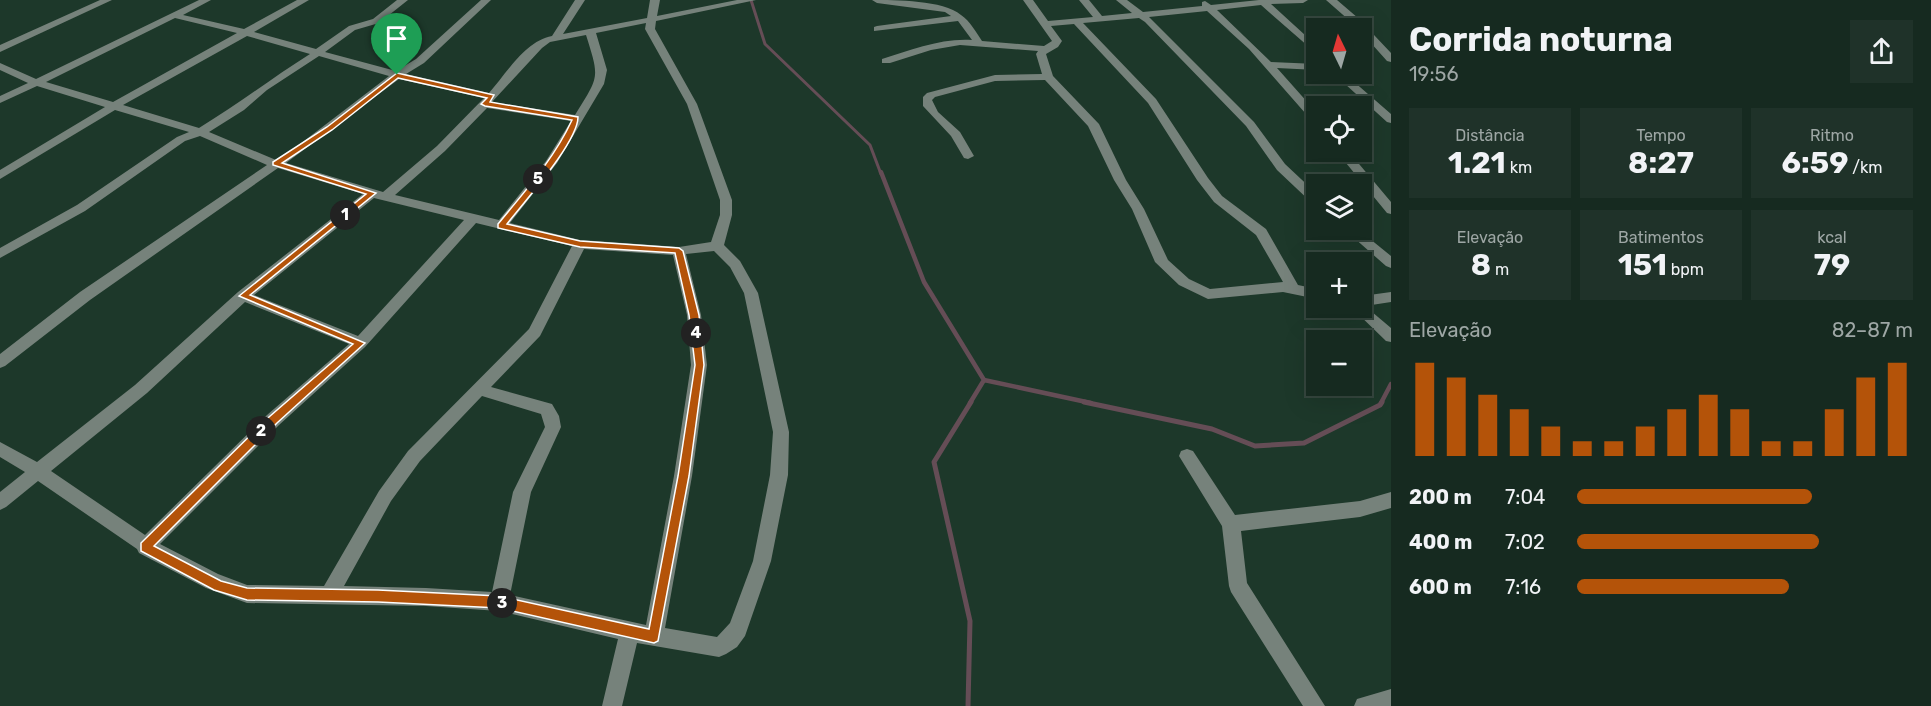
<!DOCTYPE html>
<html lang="pt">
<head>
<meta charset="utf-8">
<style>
  body { margin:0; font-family:Rubik,sans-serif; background:#1f3229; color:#f1f3f6; height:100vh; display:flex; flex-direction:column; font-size:22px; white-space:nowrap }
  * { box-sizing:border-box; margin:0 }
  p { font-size:20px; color:#9ea7a5 }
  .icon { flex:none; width:33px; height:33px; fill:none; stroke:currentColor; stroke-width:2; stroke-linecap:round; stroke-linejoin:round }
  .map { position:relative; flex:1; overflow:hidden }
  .details { display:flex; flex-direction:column; background:#162a20; width:540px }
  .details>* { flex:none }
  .needle { width:39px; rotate:355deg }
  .controls { position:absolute; left:1306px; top:18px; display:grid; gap:12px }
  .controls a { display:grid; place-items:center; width:66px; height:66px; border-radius:0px; background:#162a20; box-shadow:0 6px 24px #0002,0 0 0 2px #35463e; font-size:30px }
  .pin { position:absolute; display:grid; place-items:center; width:51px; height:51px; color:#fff; margin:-62px -26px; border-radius:50% 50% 50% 0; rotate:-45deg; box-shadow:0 0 6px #0007 }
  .pin .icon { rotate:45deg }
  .km { position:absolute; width:30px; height:30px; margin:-15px; border-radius:50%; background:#222; color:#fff; font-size:16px; line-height:30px; text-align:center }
  .round { display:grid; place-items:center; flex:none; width:63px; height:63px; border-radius:0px; background:#1f3229 }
  .overview { display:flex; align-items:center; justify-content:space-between; height:102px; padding:0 18px }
  h1 { font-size:33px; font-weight:700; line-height:45px }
  .figures { display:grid; grid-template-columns:repeat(3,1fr); gap:9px; height:102px; padding:6px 18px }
  .figures div { display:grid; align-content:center; border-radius:0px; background:#1f3229; text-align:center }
  .figures b { font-size:30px; font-weight:700 }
  .figures small { font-size:16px; font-weight:400 }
  .figures p { font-size:16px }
  .chart { height:168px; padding:12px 18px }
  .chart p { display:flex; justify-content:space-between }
  .chart svg { width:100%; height:108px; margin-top:6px; stroke:#b45309; stroke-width:6 }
  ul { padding:0 18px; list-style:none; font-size:20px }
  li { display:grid; grid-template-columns:96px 72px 1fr; align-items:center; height:45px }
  li i { height:15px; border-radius:8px; background:#b45309 }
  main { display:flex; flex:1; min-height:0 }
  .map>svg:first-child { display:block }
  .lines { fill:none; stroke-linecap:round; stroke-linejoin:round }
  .stream-far2 { stroke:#654d56; stroke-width:3 }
  .stream-far1 { stroke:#654d56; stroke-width:4.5 }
  .stream { stroke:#654d56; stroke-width:5 }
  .minor { fill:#76827b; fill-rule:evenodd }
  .route { fill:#b45309; stroke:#fff; stroke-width:1.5; fill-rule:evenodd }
</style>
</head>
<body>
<main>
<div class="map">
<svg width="1391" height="706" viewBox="0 0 1391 706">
  <rect width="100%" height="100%" fill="#1d382a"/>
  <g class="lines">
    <path class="stream-far2" d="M751,0L765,44L870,145L881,174"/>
    <path class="stream-far1" d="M881,172L924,282L984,380L970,403
      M984,380L1091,403
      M1381,403L1391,384"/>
    <path class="stream" d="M1084,402L1212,429L1255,446L1304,443L1380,405L1382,402
      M968,706L970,621L934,462L971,402"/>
    <path class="minor" d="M100,0H112L0,52V45Z
      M199,0H211L183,15L244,29L297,0H309L254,32L316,49L349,26L373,19L397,0H408L379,23L355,30L325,52L396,71L416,59L481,0H491L424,63L406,74L489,93C506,74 525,41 552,36L575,0H585L563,34L647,18L650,0H660L657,16L737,0H756L656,21L655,29L697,104L732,200V215L724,245L740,261L758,293L789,432L788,475L771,561L745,636L737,647L726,654L719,657L637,643L622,706H602L618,639L499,611L426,606L247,603L206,588L139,553L137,549L38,481L6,507L0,510V492L25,472L0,457V442L37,462L135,385L238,292L363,194L278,168L90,300L5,366L0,368V354L80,292L267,165L200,136L185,141L85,211L0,258V248L77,205L177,137L189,132L115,110L0,179V170L105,107L37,86L0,103V96L28,83L0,70V63L36,79ZM175,18L237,33L113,102L46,82ZM646,23L645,29L687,104L720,200V215L711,242L679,247L580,240L510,223L557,163L604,84L607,70L596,33ZM586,35C600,79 599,76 575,115L492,102L542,48L550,42ZM247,36L310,54C272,78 237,105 199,128L123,105ZM319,56L389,76L287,154L276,160L209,132L244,110L267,90ZM399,79L484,98L437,146L383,192L286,163ZM487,108L571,121L546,161L499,220L395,195L445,151ZM374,198L464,220L358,336L254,295ZM476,223L572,246L529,329L408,451L379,491L324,586L247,585L218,574L160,544L279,425L365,347ZM584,249L673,255L687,315L691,365L674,476L646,625L510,595L531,492L561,427L559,416L552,404L491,387L540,336ZM714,251L730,267L744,293L773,432L770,475L753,561L730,623L717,637L665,628L692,476L707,365L701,315L686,254ZM245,302L349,344L267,415L145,535L51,471L147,393ZM482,396L541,414L545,427L513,492L492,592L426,588L344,586L391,501L420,461Z
      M872,0C896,0 943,0 961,15C970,21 976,32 982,41L1044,46L1052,41L1023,0H1033L1048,21L1093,17L1079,0H1089L1102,16L1132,13L1116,0H1127L1143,12L1202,6V2L1205,1L1211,5L1259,0H1308L1303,3L1271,4L1317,46V54L1261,5L1217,10L1271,62L1317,64V70L1277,68L1317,113V123L1313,122L1249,49L1207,11L1149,17L1254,122L1285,164L1317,194V205L1313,204L1277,170L1246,126L1145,22L1139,18L1083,23L1156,99L1208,178L1222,196L1266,229L1298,285L1317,289V299L1283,292L1208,299L1179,285L1155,262L1132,209L1114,180L1088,126L1045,80L995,81L935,97L932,100L938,112L960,132L974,156L968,159L964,158L951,136L923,106V97L927,93L995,75L1042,74L1036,54L1038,51L960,45L931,50L890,63H882V59C911,50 941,38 972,40L958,21L874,31V27L877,26L951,16L945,12L877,3ZM1074,24L1148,103L1197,180L1214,202L1256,235L1283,282L1210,289L1189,279L1168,260L1144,209L1126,180L1099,124L1053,76L1046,54L1058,47L1062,41L1051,26Z
      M1326,0H1337L1358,18L1391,53V62L1387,61L1362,33V28H1358Z
      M1334,74H1345L1391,114V123L1387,122Z
      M1337,152H1349L1391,202V214L1387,213Z
      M1345,230H1359L1391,256V268L1386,266Z
      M1391,292V302L1365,306L1391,328V342L1386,341L1352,308H1362V296Z
      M1187,449L1193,451L1235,515L1360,501L1391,492V508L1360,517L1241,531L1247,583L1325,706H1303L1231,592L1229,586L1222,526L1179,456L1181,451Z
      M1391,689V706H1354L1357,699Z"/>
  </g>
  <path class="route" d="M397,73L494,95L490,102L578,117C578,142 524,202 507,224L580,241L679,248L683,251L699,315L704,365L689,476L658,641L654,643L499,608L378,602L247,600L214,590L141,551V543L269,417L353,344L239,296L366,194L273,165V162L327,127ZM398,78L487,98L481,104L485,106L572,120C554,159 525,191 498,224V228L580,247L675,253L689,315L695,365L678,476L649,629L499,596L378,590L247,588L221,581L154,546L277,423L365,343L250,295L376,193L282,163L332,130Z"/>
</svg>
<div class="controls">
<a><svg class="needle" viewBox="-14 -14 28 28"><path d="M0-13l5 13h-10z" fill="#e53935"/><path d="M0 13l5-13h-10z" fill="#9ea7a5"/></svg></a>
<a><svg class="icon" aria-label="locate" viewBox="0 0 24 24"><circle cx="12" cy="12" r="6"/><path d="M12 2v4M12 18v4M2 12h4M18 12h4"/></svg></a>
<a><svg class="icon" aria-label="layers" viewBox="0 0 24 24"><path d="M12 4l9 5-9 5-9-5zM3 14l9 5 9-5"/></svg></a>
<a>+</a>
<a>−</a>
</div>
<div class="pin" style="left:397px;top:75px;background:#1e9e55"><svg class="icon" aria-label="arrive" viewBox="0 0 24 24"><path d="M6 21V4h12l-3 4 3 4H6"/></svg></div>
<b class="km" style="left:345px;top:215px">1</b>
<b class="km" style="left:261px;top:431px">2</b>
<b class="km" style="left:502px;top:603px">3</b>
<b class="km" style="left:696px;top:333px">4</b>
<b class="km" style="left:538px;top:179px">5</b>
</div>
<section class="details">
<div class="overview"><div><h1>Corrida noturna</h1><p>19:56</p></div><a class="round"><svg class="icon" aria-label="share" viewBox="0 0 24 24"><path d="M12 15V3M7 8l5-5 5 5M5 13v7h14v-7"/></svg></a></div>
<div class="figures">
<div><p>Distância</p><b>1.21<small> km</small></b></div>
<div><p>Tempo</p><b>8:27</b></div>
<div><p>Ritmo</p><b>6:59<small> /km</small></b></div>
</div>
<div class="figures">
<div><p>Elevação</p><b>8<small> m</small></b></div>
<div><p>Batimentos</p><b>151<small> bpm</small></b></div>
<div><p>kcal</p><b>79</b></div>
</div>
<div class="chart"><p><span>Elevação</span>82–87 m</p>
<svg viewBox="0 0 160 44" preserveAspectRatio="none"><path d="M5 44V6M15 44V12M25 44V19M35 44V25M45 44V32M55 44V38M65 44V38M75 44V32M85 44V25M95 44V19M105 44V25M115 44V38M125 44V38M135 44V25M145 44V12M155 44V6"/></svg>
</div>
<ul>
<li><b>200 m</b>7:04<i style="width:70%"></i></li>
<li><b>400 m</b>7:02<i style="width:72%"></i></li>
<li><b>600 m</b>7:16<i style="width:63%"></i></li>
</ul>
</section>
</main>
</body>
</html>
